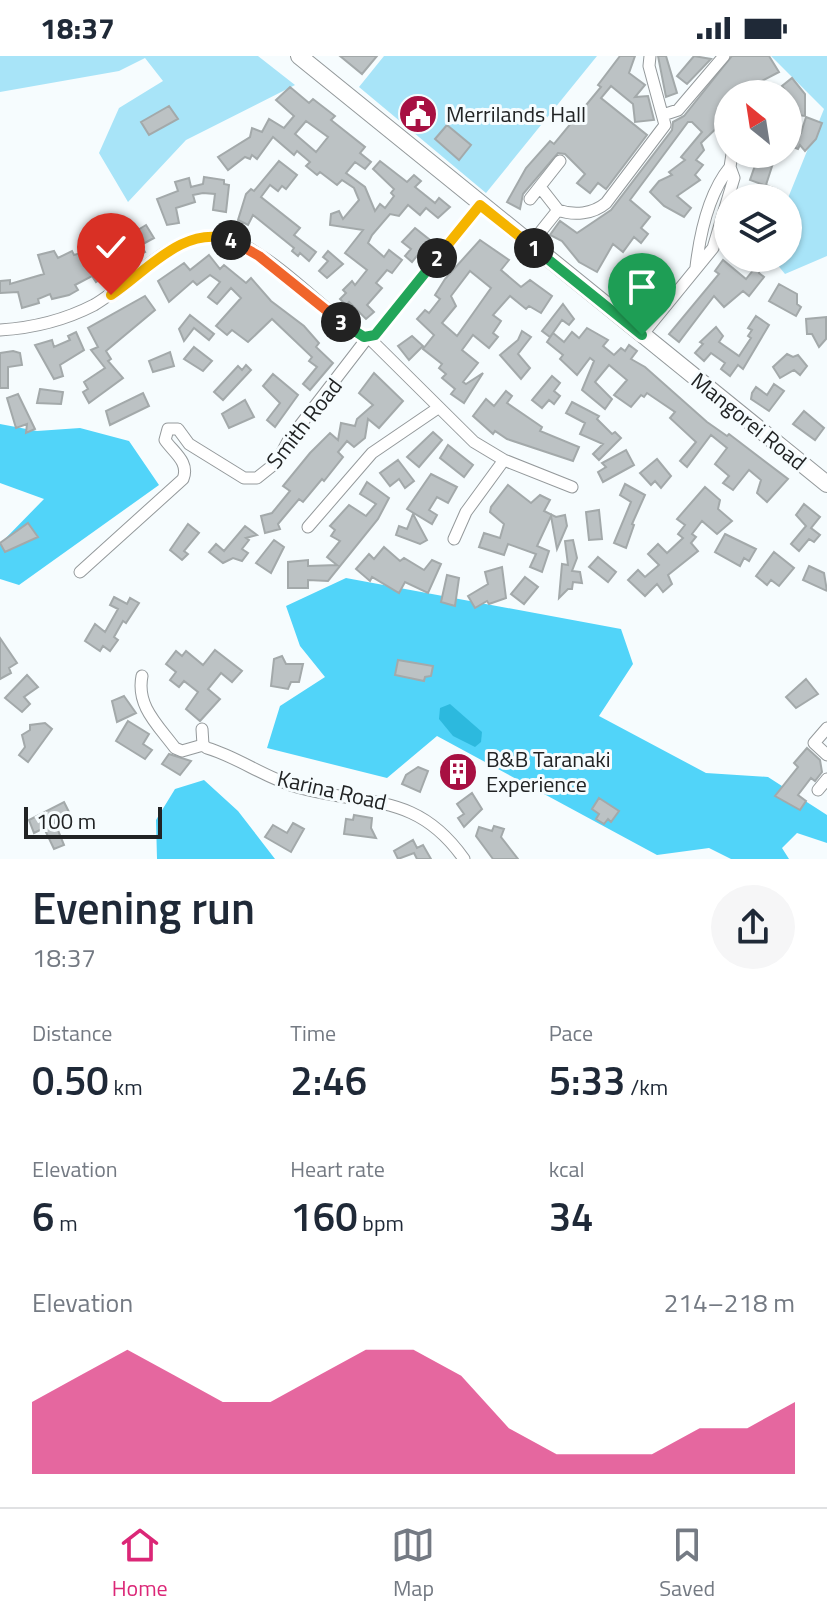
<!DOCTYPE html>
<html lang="en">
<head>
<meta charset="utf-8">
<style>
  body { margin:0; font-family:"Titillium Web",sans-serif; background:#f6f6f7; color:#1f2937; height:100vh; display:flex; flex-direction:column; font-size:30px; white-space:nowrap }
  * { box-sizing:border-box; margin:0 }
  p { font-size:26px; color:#747a83 }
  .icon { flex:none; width:44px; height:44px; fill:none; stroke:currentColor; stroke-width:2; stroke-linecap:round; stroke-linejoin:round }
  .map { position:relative; height:803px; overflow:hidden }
  .details { display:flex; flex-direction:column; background:#fff; flex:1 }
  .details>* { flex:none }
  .needle { width:52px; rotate:330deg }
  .tools { position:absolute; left:714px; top:24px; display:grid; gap:16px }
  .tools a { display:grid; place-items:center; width:88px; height:88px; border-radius:50%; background:#fff; box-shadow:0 2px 6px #0004; font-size:40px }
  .scale { position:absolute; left:24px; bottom:20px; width:138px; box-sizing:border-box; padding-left:8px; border:4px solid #212324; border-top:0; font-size:22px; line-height:28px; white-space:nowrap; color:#212324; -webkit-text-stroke:6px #f6fcfe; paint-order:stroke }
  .pin { position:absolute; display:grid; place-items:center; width:68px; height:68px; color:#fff; margin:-82px -34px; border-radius:50% 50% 50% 0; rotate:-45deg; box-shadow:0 0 8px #0007 }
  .pin .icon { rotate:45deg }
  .km { position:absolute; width:40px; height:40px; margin:-20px; border-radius:50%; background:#222; color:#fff; font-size:22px; line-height:40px; text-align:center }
  .round { display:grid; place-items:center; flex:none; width:84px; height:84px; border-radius:42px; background:#f6f6f7 }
  .overview { display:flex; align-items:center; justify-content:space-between; height:136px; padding:0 32px }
  h1 { font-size:44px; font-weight:600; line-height:60px }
  .metrics { display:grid; grid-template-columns:repeat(3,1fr); gap:12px; height:136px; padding:8px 32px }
  .metrics div { display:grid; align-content:center }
  .metrics b { font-size:40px; font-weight:600 }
  .metrics small { font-size:22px; font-weight:400 }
  .metrics p { font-size:22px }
  .chart { height:224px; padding:16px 32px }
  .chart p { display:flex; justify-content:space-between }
  .chart svg { width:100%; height:144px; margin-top:8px; fill:#db2777; opacity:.7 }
  .status { display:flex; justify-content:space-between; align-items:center; height:56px; padding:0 40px; background:#fff; direction:ltr }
  .status svg { height:22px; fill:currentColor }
  .tab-bar { display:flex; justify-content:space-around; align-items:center; height:112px; border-top:2px solid #e0e1e3; background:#fff; font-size:22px; color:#747a83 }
  .tab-bar a { display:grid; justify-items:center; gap:4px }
  .tab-bar .active { color:#db2777 }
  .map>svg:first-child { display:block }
  .green { fill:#a8e4f8 }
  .forest { fill:#51d4f9 }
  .water { fill:#2cb9de }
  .building { fill:#bcc2c4; stroke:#a3a9aa; stroke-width:2; fill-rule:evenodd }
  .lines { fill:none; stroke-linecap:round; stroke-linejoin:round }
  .street-casing { stroke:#94999b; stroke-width:13 }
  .secondary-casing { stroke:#94999b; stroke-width:18 }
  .street { stroke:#fff; stroke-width:11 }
  .secondary { stroke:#fff; stroke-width:16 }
  .split-1-casing { stroke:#fff; stroke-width:16 }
  .split-2-casing { stroke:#fff; stroke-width:16 }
  .split-3-casing { stroke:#fff; stroke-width:16 }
  .split-4-casing { stroke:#fff; stroke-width:16 }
  .split-5-casing { stroke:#fff; stroke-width:16 }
  .split-1 { stroke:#22a559; stroke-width:10 }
  .split-2 { stroke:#f5b400; stroke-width:10 }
  .split-3 { stroke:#22a559; stroke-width:10 }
  .split-4 { stroke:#f0652b; stroke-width:10 }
  .split-5 { stroke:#f5b400; stroke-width:10 }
  .labels { text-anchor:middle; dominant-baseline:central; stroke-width:6; stroke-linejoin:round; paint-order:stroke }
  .poi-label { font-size:22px; fill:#212324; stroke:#f6fcfe; text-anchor:start }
  .street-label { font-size:22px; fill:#212324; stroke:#f6fcfe }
</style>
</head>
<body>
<div class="status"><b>18:37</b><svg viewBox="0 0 49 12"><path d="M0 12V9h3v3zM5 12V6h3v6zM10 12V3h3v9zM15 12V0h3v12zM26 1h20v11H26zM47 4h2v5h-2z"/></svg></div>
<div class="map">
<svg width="827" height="803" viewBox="0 0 827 803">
  <rect width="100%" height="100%" fill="#f6fcfe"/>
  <path class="green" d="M0,0H258L295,29L186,84L128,146L99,97L119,52L163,25L145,2L119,15L0,36Z
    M384,0H597L486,137L359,31Z
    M771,0H827V200L785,218L772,202H788V142L824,53Z"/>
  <path class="forest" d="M0,368L37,375L80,372L129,385L159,429L19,529L0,523V488L44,443L0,427Z
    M346,522L621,573L633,608L599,660L706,717L768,721L827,759V787L797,777L782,792L789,803H731L709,792L657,799L437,680L387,722L267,692L280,650L325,621L300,590L286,550Z
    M204,724L238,755L275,803H157L156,764L175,733Z"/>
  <path class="water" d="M450,648L482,676L481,686L475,691L453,680L439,663L440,652Z"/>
  <path class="building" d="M340,0H377L362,18Z
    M620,0H635L629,17L645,29L635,41L648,40L654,64L635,66L633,48L611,30L601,42L647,79L606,133L598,127L590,137L577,127L585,118L565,98L558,97L523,138L520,153L507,146L526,112L550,85L554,88L601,31L598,29Z
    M658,0H666L677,37L666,41Z
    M694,0L711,3L687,28L677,20Z
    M732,0H769L779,16L754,29L762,38H728V61L701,87L704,94L696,104L703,109L695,119L700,124L677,140L691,152L684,161L664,150L650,136L659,125L672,119L669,116L685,104L681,101L702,76L692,66H688L630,144L650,161L641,172L648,178L641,187L634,181L623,196L613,188L597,216L579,206L562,185L550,179L560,165L577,177L611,154L672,74L673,66L684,60Z
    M792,22L805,38V60L788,58V38L782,30Z
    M290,31L309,47L313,43L335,60L331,64L365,91L360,97L371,106L365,113L355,106L346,117L365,131L375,155L380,148L385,152L394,140L391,137L394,133L373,113L380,105L407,126L414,119L421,125L415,131L435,147L439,142L450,151L438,162L426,152L420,159L408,149L399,160L390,158L372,179L368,187L384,201L389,194L402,204L392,217L387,214L376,227L382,232L367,249L374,256L366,263L349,246L346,249L340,243L346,237L343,234L352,225L355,229L367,214L345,197L363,174L330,169L331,158L339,155L343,163L359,144L354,132L342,124L337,129L320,116L317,119L306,110L310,106L297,95L294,99L273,81L257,103L252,99L250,103L245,101L228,114L218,101L250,81L252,72L262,76L269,63L284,72L294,60L276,44ZM306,65L328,81L316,96L295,78Z
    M415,40L436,58L421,75L400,58Z
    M169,50L178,63L149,79L141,66Z
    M806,61L822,67L816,83L805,95L800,89L798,93L788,89V73L801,77Z
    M447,69L471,89L459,104L435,83Z
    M759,98L775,101L766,129L778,134L775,142H760L764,129L750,124Z
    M279,105L297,119L286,133L282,130L278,135L270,129L261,141L300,172L294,179L316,196L309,205L300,197L298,200L292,195L294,192L253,159L248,169L238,164L246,138L251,133L254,135Z
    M204,121L224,124V128L229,129L226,156L213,154L215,138L203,137L193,139L195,146L176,152L179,167L167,169L157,143L178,135L175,126L189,122L191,131L203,128Z
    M146,169L154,182L141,189L145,196L124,205L119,199L107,207L112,215L96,226L92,220L75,229L78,234L69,239L52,243L50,238L38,243L39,247L22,252L18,236L0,237V225L10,224V228L44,218L38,199L54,195L58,202L72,195L74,199L81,197L98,186L95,183L107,174L118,186Z
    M415,172L430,184L412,206L405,200L411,193L402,186Z
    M480,184L509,204L501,214L521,231L530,224L552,240L541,257L529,250L526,253L510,240L493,259L501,265L493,277L498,281L489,292L473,279L462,294L478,307L463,326L466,328L483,317L464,347L451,338L455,333L442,322L446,318L439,312L442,308L423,293L434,279L417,263L425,254L429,257L440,243L435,239L445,223ZM470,215L491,232L457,280L442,267L456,250L451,240Z
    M328,195L343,208L327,222L319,215L328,205L323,201Z
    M209,199L220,213L224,209L246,227L251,222L271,245L304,270L319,287L316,291L333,307L310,334L303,328L317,311L309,305L312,301L272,263L248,286L232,274L227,279L216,270L241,242L231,232L217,248L208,241L220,226L210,219L197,229L193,225L169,246L158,225L184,207L190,214Z
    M638,200L664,223L658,232L653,228L642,242L611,222Z
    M762,203L759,217L764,221L749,240L743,235L724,251L714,240L679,286L669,278L719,218L715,215L723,204L746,223Z
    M779,228L797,238V248L801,251L796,260L769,245Z
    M145,240L155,254L106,295L111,303L108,305L123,322L89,347L83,336L88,333L84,326L105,312L91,294L98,291L88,272Z
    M563,248L574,263L569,269L562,264L550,281L542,275Z
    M190,259L214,278L209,284L194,272L184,285L179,273Z
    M756,260L769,269L743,313L738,309L730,320L721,313L725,307L711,297L704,305L695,297L703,288L700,286L716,271L723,280L719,286L739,300L751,282L748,280L752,274L748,272Z
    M826,261V283L819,291L812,278H807L806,263Z
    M587,272L608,284L603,290L614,299L621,292L625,295L629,289L637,295L631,303L645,311L707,366L727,380L729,378L788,423L767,446L757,437L761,424L749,414L733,434L723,427L729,420L715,408L727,392L711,379L687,411L680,405L696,386L670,362L675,356L647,337L644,341L641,339L631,351L614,339L627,324L609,309L595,326L612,343L605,353L582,334L594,305L590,302L577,319L560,303L563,299L547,286L553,277L564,286L572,276L579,282Z
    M522,275L531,281L518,298L530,312L521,323L500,299L518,284Z
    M76,276L84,294L60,309L63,320L54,323L35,289L52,284L54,291L70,284L68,280Z
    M412,280L423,290L409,304L398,290Z
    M194,291L212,305L203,315L184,303Z
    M13,295L20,297L22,309L8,311V332H0V297Z
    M170,296L174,310L153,316L149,305Z
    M787,298L793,301L798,299L807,310L800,319L794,314L780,322L773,311Z
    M246,309L251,314L223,344L214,336L238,310L242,314Z
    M374,317L403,345L379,372L368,363L365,382L354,391L347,385L338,396L343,401L324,425L322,423L303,446L299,443L278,468L280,473L265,477L261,460L272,457L290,435L283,430L310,397L330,377L338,384L341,367L355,370L357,363L373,349L359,337Z
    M273,318L298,339L275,371L267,364L280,347L263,330Z
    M552,320L560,327L554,335L560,340L554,348L549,344L542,352L532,344Z
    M774,328L784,335L769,355L751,343L752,337L756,331L767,339Z
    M40,333L63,336L61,348L37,347Z
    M506,335L512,340L507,347L542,371L540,375L579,391L573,405L507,383L495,375L493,378L473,360L486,343L494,350Z
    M143,337L149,350L110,369L106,355Z
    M18,338L35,373L26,377L27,368L16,372L7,342Z
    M245,344L254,361L229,372L222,358Z
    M572,346L599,360L597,363L612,378L615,376L621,382L599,404L593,398L603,388L580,378L585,367L566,357Z
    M804,355L824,372L815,384L793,368Z
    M433,376L442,384L419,411L407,401Z
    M448,389L473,409L464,421L440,402Z
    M626,394L634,409L603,426L598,416L606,411L602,407Z
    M657,403L671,420L661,432L655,425L651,429L640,417Z
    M398,404L414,425L405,432L399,423L390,430L380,417Z
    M431,418L457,431L448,447L437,441L429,454L437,459L432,468L407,453Z
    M367,426L389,442L378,463L328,525L308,524V532H288V506L308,504V510L337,509L327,501L340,485L331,480L335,474L330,470L349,449L366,460L376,448L360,438Z
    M625,428L645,439L632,468L634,469L626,492L614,487L631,446L620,439Z
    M508,429L531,447L540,439L550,444L544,455L556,461L565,459L567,470L557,493L551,460L537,490L549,495L542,516L530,511L536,498L508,488L504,499L479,491L484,477L500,482L504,468L490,456L491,451Z
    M705,431L720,444L718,453L732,465L717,478L702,465L692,478L696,481L691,487L698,495L668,519L672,528L663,536L657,528L645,540L628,524L638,514L645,521L659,509L648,498L658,488L667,497L683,482L678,478L685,469L677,463Z
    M804,448L820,461L811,472L820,479L814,486L809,483L799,495L791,488L806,470L796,459Z
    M599,454L602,483L589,484L586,456Z
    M413,458L427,484L420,488L396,479L399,470L407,473Z
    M28,467L38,481L5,496L0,487Z
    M188,468L199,477L184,495L188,498L182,504L170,494Z
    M245,470L257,479L246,482L249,484L242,493L248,497L242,505L233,502L223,507L209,496L216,488L224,495Z
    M725,478L756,493L749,505L744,502L740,510L715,496Z
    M274,484L284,491L271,517L256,507Z
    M573,484L577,502L572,515L580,516L582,527L573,526L572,533H568L559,542L562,508L568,509L565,485Z
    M384,491L400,505L404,502L424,514L432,504L441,508L428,537L405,526L399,537L372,521L370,525L356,513L369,498L374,503Z
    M774,496L794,512L779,530L771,524L767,529L756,520Z
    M598,501L616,516L608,526L589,511Z
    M809,510L824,517L827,535L803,524Z
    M502,511L506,542L489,548L487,545L475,552L468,540L488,528L485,516Z
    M447,519L459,522L455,550L441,546Z
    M525,521L538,531L524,548L511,538Z
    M114,541L127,548L130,542L139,547L126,567L123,565L114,581L118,584L110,595L103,590L100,595L85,585L95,568L105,576L118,553L110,549Z
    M0,582L17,607L9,612L11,617L0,623Z
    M215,594L242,615L232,626L221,617L208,633L220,643L200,665L186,653L198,636L184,625L179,631L170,624L176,616L166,608L176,595L182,600L186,595L203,609Z
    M282,600L286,608H303L299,626H291L288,633L271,630L274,603Z
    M398,604L433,610L431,620L425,621L424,625L395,619Z
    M27,619L38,631L24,641L30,648L22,656L5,642Z
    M806,623L818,638L796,652L786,641Z
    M124,640L136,657L117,666L112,645Z
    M128,665L149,678L143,688L152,694L145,703L116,685Z
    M45,667L52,673L28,706L19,699L25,691L22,679L30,674V669Z
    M807,692L820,704L822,716L815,725L811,722L798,739L806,745L800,754L775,740L798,711L794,707Z
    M169,698L191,705L180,719L162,708Z
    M460,702L463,716L473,724L465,731L452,717L449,705Z
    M418,711L428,715L420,736L402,728L406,719Z
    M472,737L482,753L464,771L458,762L464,758L457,748Z
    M599,742L619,755L611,766L608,763L604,768L596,763L599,758L592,753Z
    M64,746L69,756L55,767L64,789L54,793L44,772L34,777L29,764Z
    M354,759L372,762L371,772L376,782L344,778L346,763L353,764Z
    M293,767L304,773L291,796L265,781L273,769L287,777Z
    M494,770L504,773L501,781L518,803H493L476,780L479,771L492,775Z
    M413,784L417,792L423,789L431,803H417L414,797L398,803L394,795Z"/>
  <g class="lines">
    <defs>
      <path id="street" d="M663,59L678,54L724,0
        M540,131L558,154
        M530,143L560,105
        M530,189L558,154C574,160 593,158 606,147L665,69L649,10L650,0
        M696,211C700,177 708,138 730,111
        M0,274C32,272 65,264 94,249C136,225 183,162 237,186C276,204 318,247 353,275L368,281L474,386L504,404L572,431
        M642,279L713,192L734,122L730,111L732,98
        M308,471L372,397L438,352
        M454,483L466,456L504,404
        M80,516L183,423C190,406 173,396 165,384L168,373H178L189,388L244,422H257L277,406L288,385L368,281L375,279L480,149
        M142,620C136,650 158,669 175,692L182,695L203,689
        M827,672L814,687L827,699
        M202,673L203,689L207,692C238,701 265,722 297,731C367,751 416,735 464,803
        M818,734L827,723"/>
      <path id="secondary" d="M299,0L827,428"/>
    </defs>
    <use href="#street" class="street-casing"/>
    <use href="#secondary" class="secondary-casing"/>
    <use href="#street" class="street"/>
    <use href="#secondary" class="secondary"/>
  </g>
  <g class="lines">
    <defs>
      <path id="split-1" d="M534,192L642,279"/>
      <path id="split-2" d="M437,202L480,149L534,192"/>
      <path id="split-3" d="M341,266L364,281L375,279L437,202"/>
      <path id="split-4" d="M231,184L259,200L341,266"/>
      <path id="split-5" d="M111,239C146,216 184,168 231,184"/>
    </defs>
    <use href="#split-1" class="split-1-casing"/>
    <use href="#split-2" class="split-2-casing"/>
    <use href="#split-3" class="split-3-casing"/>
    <use href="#split-4" class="split-4-casing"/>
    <use href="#split-5" class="split-5-casing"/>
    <use href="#split-1" class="split-1"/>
    <use href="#split-2" class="split-2"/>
    <use href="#split-3" class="split-3"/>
    <use href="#split-4" class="split-4"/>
    <use href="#split-5" class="split-5"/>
  </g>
  <defs>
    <symbol id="civic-disc" viewBox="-11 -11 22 22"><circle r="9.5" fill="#a71042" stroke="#f6fcfe"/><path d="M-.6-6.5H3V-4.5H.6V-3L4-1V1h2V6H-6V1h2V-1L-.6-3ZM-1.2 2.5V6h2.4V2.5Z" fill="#fff"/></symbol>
    <symbol id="building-disc" viewBox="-11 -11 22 22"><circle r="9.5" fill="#a71042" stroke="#f6fcfe"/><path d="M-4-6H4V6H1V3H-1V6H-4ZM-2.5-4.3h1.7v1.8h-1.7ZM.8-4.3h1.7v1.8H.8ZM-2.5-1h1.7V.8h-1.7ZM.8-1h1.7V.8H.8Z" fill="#fff"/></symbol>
  </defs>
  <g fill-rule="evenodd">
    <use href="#civic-disc" x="396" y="36" width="44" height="44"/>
    <use href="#building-disc" x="436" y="694" width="44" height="44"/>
  </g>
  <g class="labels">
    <g class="poi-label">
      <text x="446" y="58">Merrilands Hall</text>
      <text x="486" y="703">B&amp;B Taranaki<tspan x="486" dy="25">Experience</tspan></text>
    </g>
    <g class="street-label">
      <text transform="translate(749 365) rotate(39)">Mangorei Road</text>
      <text transform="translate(304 367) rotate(-52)">Smith Road</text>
      <text transform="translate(332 734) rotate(13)">Karina Road</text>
    </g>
  </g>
</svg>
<div class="tools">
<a><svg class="needle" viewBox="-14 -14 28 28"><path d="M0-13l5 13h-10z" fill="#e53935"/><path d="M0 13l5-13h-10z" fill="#747a83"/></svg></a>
<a><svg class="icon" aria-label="layers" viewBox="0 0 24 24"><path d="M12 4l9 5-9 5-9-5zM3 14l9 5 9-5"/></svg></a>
</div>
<div class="scale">100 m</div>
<div class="pin" style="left:642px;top:279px;background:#1e9e55"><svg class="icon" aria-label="arrive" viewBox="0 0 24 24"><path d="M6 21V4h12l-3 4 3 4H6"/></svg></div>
<div class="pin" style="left:111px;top:239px;background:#d93025"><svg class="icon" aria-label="check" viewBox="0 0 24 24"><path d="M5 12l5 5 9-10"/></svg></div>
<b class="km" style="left:534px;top:192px">1</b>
<b class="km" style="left:437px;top:202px">2</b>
<b class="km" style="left:341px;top:266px">3</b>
<b class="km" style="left:231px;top:184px">4</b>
</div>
<section class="details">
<div class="overview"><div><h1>Evening run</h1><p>18:37</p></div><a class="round"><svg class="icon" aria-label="share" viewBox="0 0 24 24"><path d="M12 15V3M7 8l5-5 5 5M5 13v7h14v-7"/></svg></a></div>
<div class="metrics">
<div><p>Distance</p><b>0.50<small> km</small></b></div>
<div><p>Time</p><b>2:46</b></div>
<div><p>Pace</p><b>5:33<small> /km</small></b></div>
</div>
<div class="metrics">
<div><p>Elevation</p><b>6<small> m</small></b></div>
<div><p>Heart rate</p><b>160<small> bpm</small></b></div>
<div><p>kcal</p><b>34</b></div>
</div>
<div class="chart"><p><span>Elevation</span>214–218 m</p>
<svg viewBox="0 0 160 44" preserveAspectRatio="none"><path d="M0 44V22L10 14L20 6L30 14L40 22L50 22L60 14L70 6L80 6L90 14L100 30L110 38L120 38L130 38L140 30L150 30L160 22V44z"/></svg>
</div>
</section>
<nav class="tab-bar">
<a class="active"><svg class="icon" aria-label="home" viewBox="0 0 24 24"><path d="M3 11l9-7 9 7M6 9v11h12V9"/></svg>Home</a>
<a><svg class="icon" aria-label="map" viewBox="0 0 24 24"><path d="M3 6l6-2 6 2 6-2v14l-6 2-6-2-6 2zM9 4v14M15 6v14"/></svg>Map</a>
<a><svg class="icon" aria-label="saved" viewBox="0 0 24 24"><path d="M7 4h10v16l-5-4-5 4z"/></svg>Saved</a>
</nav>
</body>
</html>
